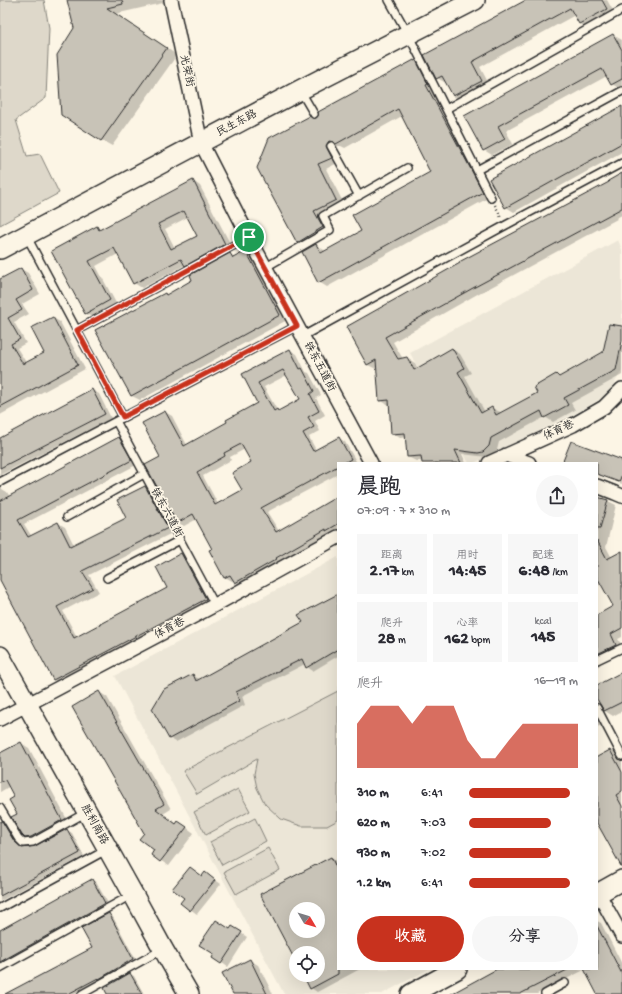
<!DOCTYPE html>
<html lang="zh">
<head>
<meta charset="utf-8">
<style>
  body { margin:0; font-family:"Gochi Hand","LXGW WenKai TC",sans-serif; background:#f7f7f7; color:#2b2b33; height:100vh; display:flex; flex-direction:column; font-size:15px; white-space:nowrap }
  * { box-sizing:border-box; margin:0 }
  p { font-size:13px; color:#7c7c81 }
  .icon { flex:none; width:22px; height:22px; fill:none; stroke:currentColor; stroke-width:2; stroke-linecap:round; stroke-linejoin:round }
  .map { position:relative; flex:1; overflow:hidden }
  .panel { position:absolute; left:337px; top:462px; width:261px; height:508px; display:flex; flex-direction:column; background:#fff; border-radius:0px; box-shadow:0 4px 16px #0002 }
  .panel>* { flex:none }
  .needle { width:26px; rotate:128deg }
  .controls { position:absolute; left:289px; top:902px; display:grid; gap:8px }
  .controls a { display:grid; place-items:center; width:36px; height:36px; border-radius:50%; background:#fff; box-shadow:0 4px 16px #0002; font-size:20px }
  .pin { position:absolute; display:grid; place-items:center; width:34px; height:34px; color:#fff; margin:-17px; border:2px solid #fff; border-radius:50%; box-shadow:0 1px 4px #0007 }
  .round { display:grid; place-items:center; flex:none; width:42px; height:42px; border-radius:21px; background:#f7f7f7 }
  .head { display:flex; align-items:center; justify-content:space-between; height:68px; padding:0 20px }
  h1 { font-size:22px; font-weight:700; line-height:30px }
  .figures { display:grid; grid-template-columns:repeat(3,1fr); gap:6px; height:68px; padding:4px 20px }
  .figures div { display:grid; align-content:center; border-radius:0px; background:#f7f7f7; text-align:center }
  .figures b { font-size:17px; font-weight:700 }
  .figures small { font-size:11px; font-weight:400 }
  .figures p { font-size:11px }
  .chart { height:112px; padding:8px 20px }
  .chart p { display:flex; justify-content:space-between }
  .chart svg { width:100%; height:72px; margin-top:4px; fill:#c8321e; opacity:.7 }
  .primary-button { display:flex; gap:8px; margin-top:auto; padding:8px 20px }
  .primary-button a { flex:1; height:46px; border-radius:24px; background:#c8321e; color:#fff; font-size:16px; font-weight:700; line-height:46px; text-align:center }
  .primary-button a+a { background:#f7f7f7; color:#2b2b33 }
  ul { padding:0 20px; list-style:none; font-size:13px }
  li { display:grid; grid-template-columns:64px 48px 1fr; align-items:center; height:30px }
  li i { height:10px; border-radius:5px; background:#c8321e }
  .map>svg:first-child { display:block }
  .built { fill:#ece6d7; fill-rule:evenodd }
  .green { fill:#ded8ca; stroke:#84827a }
  .shadow { fill:#0003; fill-rule:evenodd }
  .building { fill:#c8c3b7; stroke:#2b2b2b; fill-rule:evenodd }
  .lines { fill:none; stroke-linecap:round; stroke-linejoin:round }
  .lane-casing { stroke:#2b2b2b; stroke-width:10 }
  .street-casing { stroke:#2b2b2b; stroke-width:16 }
  .secondary-casing { stroke:#2b2b2b; stroke-width:22 }
  .path { stroke:#2b2b2b; stroke-width:2.5; stroke-dasharray:1 3; stroke-linecap:butt }
  .lane { stroke:#fcf5e5; stroke-width:7 }
  .street { stroke:#fcf5e5; stroke-width:13 }
  .secondary { stroke:#fcf5e5; stroke-width:19 }
  .route-casing { stroke:#fff; stroke-width:8 }
  .route { stroke:#c8321e; stroke-width:5 }
  .labels { text-anchor:middle; dominant-baseline:central; stroke-width:3.5; stroke-linejoin:round; paint-order:stroke }
  .street-label { font-size:11px; fill:#2b2b2b; stroke:#fcf5e5 }
</style>
</head>
<body>
<div class="map">
<svg width="622" height="994" viewBox="0 0 622 994">
  <rect width="100%" height="100%" fill="#fcf5e5"/>
  <filter id="ink" filterUnits="userSpaceOnUse"><feTurbulence type="fractalNoise" baseFrequency=".025" numOctaves="2"/><feDisplacementMap in="SourceGraphic" scale="8" xChannelSelector="R" yChannelSelector="G"/><feConvolveMatrix kernelMatrix="1 2 1 2 8 2 1 2 1" color-interpolation-filters="sRGB"/></filter>
  <g filter="url(#ink)">
    <path class="built" d="M618,240L622,250V370L609,393L584,409L474,463H469L410,353Z
      M338,557V969H429L382,994H284L115,676ZM296,909H318V931H296ZM296,953H318V975H296Z"/>
    <path class="green" d="M0,0H44L49,28L46,98L16,120L27,156L40,154L59,193L0,225Z
      M338,691V820L327,826H301L281,819L265,804L257,788L254,774L257,759L197,794L183,771Z
      M238,789L250,811L206,835L194,812Z
      M255,818L266,841L222,865L210,842Z
      M268,848L280,870L236,894L224,872Z"/>
    <path class="shadow" d="M68,0H163V3L115,14L177,55L112,146L101,140Z
      M528,0H607L615,14L588,29L580,24L575,15L480,67L490,86L462,101L454,96L447,83H446L437,78Z
      M613,35L622,40V88L620,89L612,84L607,76L506,131L513,144L492,155L484,150L465,117Z
      M416,61L424,66L490,197L327,287L319,282L316,245L324,250L326,252L363,232L431,172L402,116L345,148L341,146H338L335,148L339,162L326,169L344,204L322,216L331,232L306,247L298,243L258,167L317,119Z
      M622,107V152L514,212L506,207Z
      M622,175V215L616,218L617,219L482,292H481L393,342L403,359L407,358L415,363L418,369L452,349L460,354L471,373L465,376L485,412L492,408L500,412L501,414L538,393L556,375L561,377L604,353L622,327V375L571,403L575,410L553,422L545,417L499,442L497,450L491,456L487,457L462,454L466,463H423L422,461H416L408,457L407,437L400,438L392,433L390,405H388L380,400L378,368L376,369L368,365L347,328L610,182Z
      M193,181L200,186L233,249L194,270L185,265L142,288L134,283L118,254L96,266L117,305L93,318L85,313L53,251L97,227L101,230ZM188,217L199,236L175,248L165,229Z
      M246,252L254,257L287,320L140,400L132,396L97,331L165,294L168,296L194,281L230,254L236,258Z
      M21,269L28,273L40,294L22,304L29,314L14,322L26,343L17,348L27,364L46,354L53,318L60,322L85,369L0,415V280Z
      M290,350L297,354L306,372L309,373L321,395L316,398L325,415L315,421L320,431L309,437L316,450L339,438L345,442L357,463H338V474L267,512L279,531L338,497V531L243,587L236,583L234,580L232,581L225,577L213,549L197,519L184,526L177,522L161,457L165,412L172,416L187,445L228,422L258,404L243,374ZM287,375L301,400L280,411L277,410L264,387ZM245,449L252,463L243,490L218,504L203,476L231,460L230,457Z
      M92,390L99,394L111,418L0,475V439Z
      M119,438L126,442L138,464L24,524L32,537L58,523L65,527L74,545L127,519L145,487L152,491L174,532L89,575L99,592L63,611L77,637L168,588L181,554L188,558L212,603L61,684L54,680L0,578V479L3,484L2,487V489L7,492L10,497Z
      M622,461V484L597,474V463H569Z
      M597,498L608,501L616,505L606,547L612,558L622,552V637L618,639L622,646L603,660L601,662L600,665L597,667V616L615,606L602,583L597,586Z
      M338,595V656L313,671L307,667L305,664L242,696L245,705L176,742L169,738L193,676L200,679L305,622Z
      M622,673V711L613,716L605,711L603,707L597,704V686Z
      M99,692L107,697L171,809L163,814L177,824L186,827L194,833L169,866L152,855L156,850L145,833Z
      M597,706L602,709L600,713L602,725L597,727Z
      M21,743L29,748L70,825L34,842L25,837L18,815L16,797L10,786L0,792V754Z
      M613,750L621,755L622,757V863L597,821V759Z
      M2,822L7,825L18,844L23,848L35,847L67,830L72,833L84,856L0,901V823Z
      M331,858L337,862L338,864V969H360L317,992L311,988L304,975H318V953H296V960L262,895ZM296,909H318V931H296Z
      M190,868L203,876L206,873L221,884L197,914L182,903L186,898Z
      M92,880L96,882L109,905L0,966V931Z
      M109,914L113,917L137,962L76,994H7L93,948Z
      M597,921L601,923L622,964V994H598L586,969L537,994H453L499,969H597Z
      M232,927L247,937L228,967L213,957Z
      M250,960L258,965L273,994H234Z
      M130,974L134,976L144,994H108Z"/>
    <path class="building" d="M67,0H122L123,4L107,8L167,48L101,141L61,115L57,55L74,28Z
      M526,0H602L607,9L579,24L570,8L472,62L482,81L453,96L442,76L436,79L424,55Z
      M613,34L622,50V79L611,85L602,69L498,126L505,139L483,151L464,116Z
      M414,60V61L416,60L428,84L426,85L483,192L318,283L302,252L316,244L321,253L361,231L352,215L430,172L398,109L336,144L333,142L329,141L327,144L326,146L332,158L318,164L336,200L314,211L323,227L297,243L257,168L269,138L310,116L312,118H316L318,116V112Z
      M622,106V143L505,208L489,179Z
      M622,173V208L473,288L385,337L398,359L407,357L414,370L452,348L464,368L458,372L481,413L492,407L496,415L537,393L534,387L556,374L559,377L603,352L609,324L622,326V341L616,370L564,398L568,405L544,418L541,411L491,438L489,446L483,452L478,453L455,450L461,463H422L421,456L407,457L405,433L391,434L389,400L379,401L376,360L367,365L346,327L460,263L459,262L609,182L608,181Z
      M193,180L225,244L185,266L181,259L133,284L114,248L89,261L110,300L85,314L51,251L97,226L99,230ZM184,211L197,236L171,249L158,224Z
      M246,251L280,315L131,396L95,330L165,293L166,295L192,280L190,275L230,253L233,258Z
      M21,268L33,290L16,300L22,310L8,318L20,339L11,344L23,364L44,353L31,328L53,317L78,365L0,407V279Z
      M290,349L300,369L302,368L314,391L310,394L319,411L308,417L314,427L303,433L313,451L339,437L351,459L344,463H338V466L261,508L276,532L338,496V524L326,531V529L276,558L277,559L235,583L230,575L224,578L209,550L212,549L193,514L177,523L145,465L160,457L142,423L165,411L184,446L227,422L226,420L257,403L242,374ZM283,370L300,399L278,411L277,409L274,411L258,383ZM241,444L251,462L232,473L242,490L215,505L197,472L225,456L224,453Z
      M92,389L105,414L0,468V438Z
      M119,437L132,460L18,520L28,537L58,522L70,546L126,518L117,500L145,486L168,528L82,571L93,588L57,607L74,638L167,588L156,567L181,553L206,599L53,680L0,580V501Z
      M571,441L622,460V474L619,482L597,474V463H568L563,461Z
      M597,497L608,500L600,528H597Z
      M597,540L607,559L622,551V628L611,634L616,645L597,654V615L613,606L597,577Z
      M338,594V649L306,668L302,659L236,692L239,701L169,739L152,709L164,689L193,674L196,681L303,622L298,615Z
      M622,672V702L604,711L597,699V685Z
      M99,691L164,804L156,809L176,824L178,821L187,827L160,862L151,855L154,850L139,839L144,833L72,707Z
      M21,742L62,820L31,837L25,838L22,835L11,817L17,814L9,800L14,797L5,780L0,782V753Z
      M610,750L622,772V791L616,795L622,806V868L597,823V757Z
      M2,821L14,841L22,848L35,846L67,829L80,853L0,896V822Z
      M331,857L338,871V974L310,989L303,975H318V953H296V962L260,894ZM296,909H318V931H296Z
      M190,867L202,876L205,872L215,880L190,911L180,903L184,898L172,889Z
      M92,879L105,903L104,904L0,962V930Z
      M109,913L133,959L99,979L98,978L68,994H5L92,948L81,928Z
      M216,920L230,929L232,926L242,932L221,964L212,958L214,954L199,945Z
      M597,926L622,974V994H597L584,969H597Z
      M250,959L267,994H233L222,973Z
      M497,969H569L520,994H451Z
      M130,973L142,994H107L104,988Z"/>
    <g class="lines">
      <defs>
        <path id="lane" d="M389,0L408,34L491,198
          M300,90L314,114
          M446,109L622,10
          M331,146L359,196
          M477,170L622,91
          M26,235L123,417
          M266,267L330,230L323,216L407,168
          M77,330L249,237
          M303,336L506,225L622,163
          M116,421L215,605
          M0,482L297,326
          M67,517L144,474
          M107,578L180,540
          M597,660L622,648
          M597,708L622,756
          M0,808L18,838L23,843L33,842L87,812
          M0,908L108,849
          M0,968L133,894
          M82,994L163,949
          M545,994L565,983"/>
        <path id="street" d="M171,0L201,143L249,237L371,463
          M506,455L529,463
          M489,463L573,425L604,407L622,389
          M597,486L615,493L622,496
          M0,719L215,605L338,537
          M597,891L622,936"/>
        <path id="secondary" d="M0,249L300,90L475,0
          M0,656L133,894L163,949L189,994
          M597,894L622,880
          M411,994L457,969"/>
      </defs>
      <use href="#lane" class="lane-casing"/>
      <use href="#street" class="street-casing"/>
      <use href="#secondary" class="secondary-casing"/>
      <path class="path" d="M495,205L501,217"/>
      <use href="#lane" class="lane"/>
      <use href="#street" class="street"/>
      <use href="#secondary" class="secondary"/>
    </g>
  </g>
  <g class="lines" filter="url(#ink)">
    <defs>
      <path id="route" d="M249,237L297,326L123,417L77,330Z"/>
    </defs>
    <use href="#route" class="route-casing"/>
    <use href="#route" class="route"/>
  </g>
  <g class="labels">
    <g class="street-label">
      <text transform="translate(186 71) rotate(78)">光荣街</text>
      <text transform="translate(237 124) rotate(-28)">民生东路</text>
      <text transform="translate(319 367) rotate(62)">铁东五道街</text>
      <text transform="translate(559 431) rotate(-25)">体育巷</text>
      <text transform="translate(166 513) rotate(61)">铁东六道街</text>
      <text transform="translate(170 629) rotate(-28)">体育巷</text>
      <text transform="translate(94 825) rotate(61)">胜利南路</text>
    </g>
  </g>
</svg>
<div class="controls">
<a><svg class="needle" viewBox="-14 -14 28 28"><path d="M0-13l5 13h-10z" fill="#e53935"/><path d="M0 13l5-13h-10z" fill="#7c7c81"/></svg></a>
<a><svg class="icon" aria-label="locate" viewBox="0 0 24 24"><circle cx="12" cy="12" r="6"/><path d="M12 2v4M12 18v4M2 12h4M18 12h4"/></svg></a>
</div>
<div class="pin" style="left:249px;top:237px;background:#1e9e55"><svg class="icon" aria-label="arrive" viewBox="0 0 24 24"><path d="M6 21V4h12l-3 4 3 4H6"/></svg></div>
<section class="panel">
<div class="head"><div><h1>晨跑</h1><p>07:09 · 7 × 310 m</p></div><a class="round"><svg class="icon" aria-label="share" viewBox="0 0 24 24"><path d="M12 15V3M7 8l5-5 5 5M5 13v7h14v-7"/></svg></a></div>
<div class="figures">
<div><p>距离</p><b>2.17<small> km</small></b></div>
<div><p>用时</p><b>14:45</b></div>
<div><p>配速</p><b>6:48<small> /km</small></b></div>
</div>
<div class="figures">
<div><p>爬升</p><b>28<small> m</small></b></div>
<div><p>心率</p><b>162<small> bpm</small></b></div>
<div><p>kcal</p><b>145</b></div>
</div>
<div class="chart"><p><span>爬升</span>16–19 m</p>
<svg viewBox="0 0 160 44" preserveAspectRatio="none"><path d="M0 44V17L10 6L20 6L30 6L40 17L50 6L60 6L70 6L80 27L90 38L100 38L110 27L120 17L130 17L140 17L150 17L160 17V44z"/></svg>
</div>
<ul>
<li><b>310 m</b>6:41<i style="width:93%"></i></li>
<li><b>620 m</b>7:03<i style="width:75%"></i></li>
<li><b>930 m</b>7:02<i style="width:75%"></i></li>
<li><b>1.2 km</b>6:41<i style="width:93%"></i></li>
</ul>
<div class="primary-button"><a>收藏</a><a>分享</a></div>
</section>
</div>
</body>
</html>
